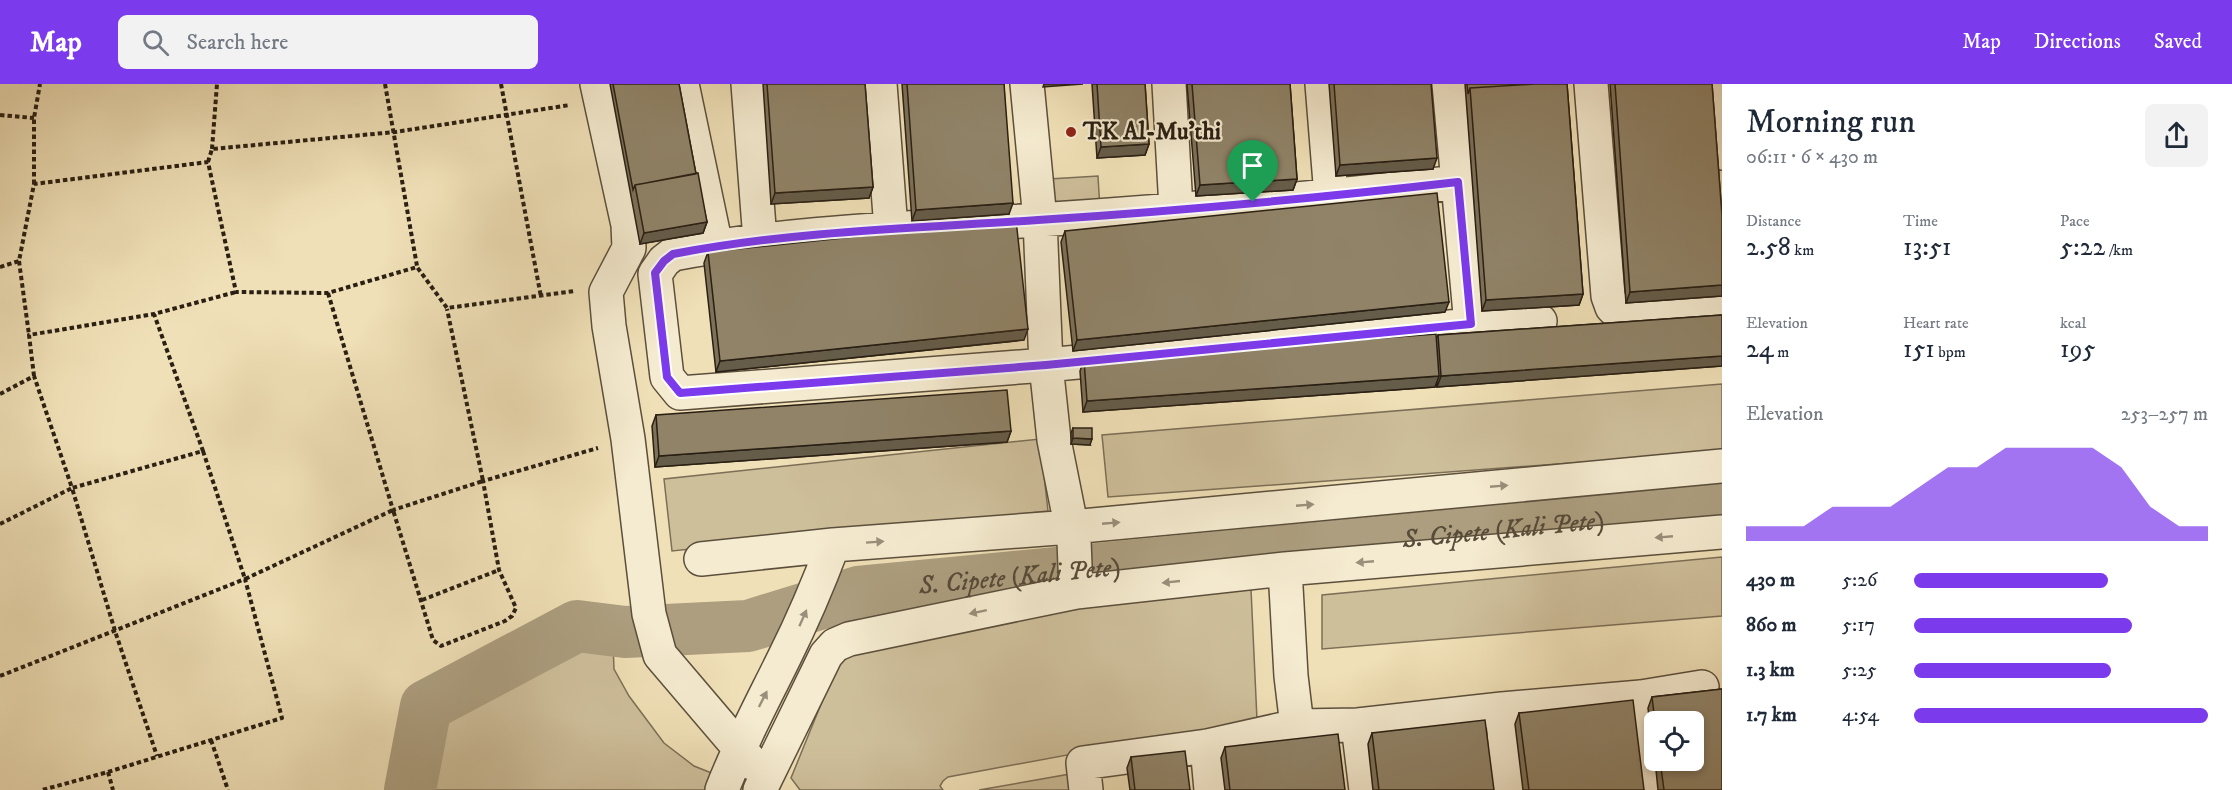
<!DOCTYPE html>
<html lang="en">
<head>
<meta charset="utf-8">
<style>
  body { margin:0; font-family:"IM FELL DW Pica",serif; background:#f2f2f3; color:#1f2937; height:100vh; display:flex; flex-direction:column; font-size:22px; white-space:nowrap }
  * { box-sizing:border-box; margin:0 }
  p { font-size:20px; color:#747a83 }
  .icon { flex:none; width:33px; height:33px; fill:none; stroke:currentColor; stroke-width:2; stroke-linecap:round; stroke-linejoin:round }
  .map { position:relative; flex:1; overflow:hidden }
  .details { display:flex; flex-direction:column; background:#fff; width:510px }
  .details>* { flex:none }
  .controls { position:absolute; left:1644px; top:627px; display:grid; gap:12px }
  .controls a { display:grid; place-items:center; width:60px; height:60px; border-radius:9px; background:#fff; box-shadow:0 3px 9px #0003; font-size:30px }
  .pin { position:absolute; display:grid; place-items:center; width:51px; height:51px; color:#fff; margin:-62px -26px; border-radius:50% 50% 50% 0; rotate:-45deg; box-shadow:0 0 6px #0007 }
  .pin .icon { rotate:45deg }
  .round { display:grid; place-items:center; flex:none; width:63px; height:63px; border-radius:9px; background:#f2f2f3 }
  .headline { display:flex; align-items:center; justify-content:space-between; height:102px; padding:0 24px }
  h1 { font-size:33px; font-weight:600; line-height:45px }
  .metrics { display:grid; grid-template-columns:repeat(3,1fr); gap:9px; height:102px; padding:6px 24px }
  .metrics div { display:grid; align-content:center }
  .metrics b { font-size:26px; font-weight:600 }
  .metrics small { font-size:16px; font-weight:400 }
  .metrics p { font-size:16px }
  .chart { height:168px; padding:12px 24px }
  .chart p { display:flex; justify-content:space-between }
  .chart svg { width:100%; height:108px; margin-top:6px; fill:#7c3aed; opacity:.7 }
  ul { padding:0 24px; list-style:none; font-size:20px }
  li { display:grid; grid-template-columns:96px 72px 1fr; align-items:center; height:45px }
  li i { height:15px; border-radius:8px; background:#7c3aed }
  header { display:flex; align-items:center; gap:36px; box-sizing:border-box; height:84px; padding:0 30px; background:#7c3aed; color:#fff }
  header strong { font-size:28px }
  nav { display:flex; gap:33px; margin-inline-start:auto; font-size:21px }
  .search { width:420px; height:54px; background:#f2f2f3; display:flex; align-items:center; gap:15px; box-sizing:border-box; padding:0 21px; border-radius:9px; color:#747a83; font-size:22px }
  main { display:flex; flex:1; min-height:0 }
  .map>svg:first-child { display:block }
  .green { fill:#cebf9b; stroke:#7c6f57; stroke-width:1.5 }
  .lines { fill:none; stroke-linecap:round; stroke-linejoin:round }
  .river { stroke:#ac9e7f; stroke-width:52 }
  .minor-casing { stroke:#5b4f3c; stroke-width:36 }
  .path { stroke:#291f13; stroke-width:4; stroke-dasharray:4.5 3; stroke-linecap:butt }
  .minor { stroke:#f5ebd0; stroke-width:33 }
  .wall { fill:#7c7159; stroke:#291f13; stroke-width:1.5 }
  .shaded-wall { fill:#655c49; stroke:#291f13; stroke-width:1.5 }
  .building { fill:#908368; stroke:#291f13; stroke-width:1.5 }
  .oneway { fill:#998f7b }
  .route-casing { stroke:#fff; stroke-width:12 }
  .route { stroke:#7c3aed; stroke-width:8 }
  .poi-dot { fill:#8f2418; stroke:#f5ebd0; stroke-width:2 }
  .labels { text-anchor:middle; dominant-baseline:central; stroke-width:4.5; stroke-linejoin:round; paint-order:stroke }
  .poi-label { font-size:24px; font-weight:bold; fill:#291f13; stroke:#f5ebd0; text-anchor:start }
  .water-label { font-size:26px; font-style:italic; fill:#574b39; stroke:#f5ebd0 }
</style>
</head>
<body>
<header>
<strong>Map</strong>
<div class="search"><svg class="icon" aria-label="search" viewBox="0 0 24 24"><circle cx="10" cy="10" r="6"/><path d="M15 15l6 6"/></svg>Search here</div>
<nav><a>Map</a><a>Directions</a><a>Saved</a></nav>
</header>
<main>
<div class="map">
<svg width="1722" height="706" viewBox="0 0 1722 706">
  <rect width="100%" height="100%" fill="#f0e0b7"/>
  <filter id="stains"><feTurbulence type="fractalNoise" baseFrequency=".00333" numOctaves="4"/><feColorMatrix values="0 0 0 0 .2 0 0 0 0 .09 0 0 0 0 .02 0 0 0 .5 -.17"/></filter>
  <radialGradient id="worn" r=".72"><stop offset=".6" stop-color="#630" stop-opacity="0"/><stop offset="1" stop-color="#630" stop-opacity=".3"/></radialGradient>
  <path class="green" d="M1098,92L1100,126L1051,129L1049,95Z
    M1722,300V368L1108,413L1102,351Z
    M1040,355L1048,427L672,467L664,395Z
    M1722,473V532L1322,565V511Z
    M1251,505L1257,636L948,693L943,697L940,702L943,706H800L791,694L841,571L1029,524Z
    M580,550L613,559L614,585L629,612L664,659L694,682L719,692L713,706H422L434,629Z
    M1076,689L1078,706H979Z"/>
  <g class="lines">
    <path class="river" id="s1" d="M410,706L426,622L577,542L625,548L748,542L858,508L1722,425"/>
    <defs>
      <path id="minor" d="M597,0L628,141L629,164L606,208L609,242L628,355L649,530L660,571L752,679
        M682,0L716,162
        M748,0L760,156
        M880,0L891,145
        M1027,0L1040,136L1046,281L1054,356L1074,456L1076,508
        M1169,0L1176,124
        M1322,0L1331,112
        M1449,0L1471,241
        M1591,0L1608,212L1612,223L1620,231L1722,221
        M1716,0L1722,69
        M1458,98C1318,114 1178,127 1038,136C916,144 793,147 673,170L664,177L655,190L667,293L680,309L1046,281L1471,241L1540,237
        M701,475L833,461
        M1285,485L1291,592L1297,642L1358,641L1502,625L1641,613L1702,603
        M1641,613L1649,706
        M1502,625L1509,706
        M1358,641L1366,706
        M1207,662L1211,706
        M722,706C740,659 763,617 785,572C803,536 819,498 833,461L1071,443L1722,382
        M760,706L826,571L835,561L849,555L1076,508L1285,485L1722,448
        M1086,706L1083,679L1207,662L1297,642"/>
    </defs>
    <use href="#minor" class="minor-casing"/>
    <path class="path" d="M385,0L417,182
      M501,0L541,213
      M0,31L34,34
      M212,65L217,0
      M208,78L212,65L395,48L570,21
      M34,100V34L40,0
      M19,177L29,251
      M0,183L19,177L34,100L208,78L236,208L328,209L417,183L447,224L575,207
      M328,209L393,426L483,397L447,225
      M34,292L29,251L154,230
      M0,310L34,292L72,404L203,367L154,230L236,208
      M203,367L245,495L393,426L433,556L441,562L505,537L512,532L516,524L499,486L483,397L598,364
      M0,440L72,404L115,547L157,672
      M422,516L499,486
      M0,592L245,495L282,634L108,688L42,706
      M211,656L228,706
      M108,688L113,706"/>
    <use href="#minor" class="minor"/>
  </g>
  <path class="wall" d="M610,0H679L696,90L707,138L703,149L640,160Z
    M763,0H865L873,103L869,114L771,120Z
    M902,0H1004L1009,130L912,137Z
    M1092,0H1145L1149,60L1145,71L1097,74Z
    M1187,0H1290L1297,95L1293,106L1196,112Z
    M1329,0H1431L1433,85L1336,92Z
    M1465,0H1567L1583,210L1579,221L1482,227Z
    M1610,0H1712L1722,131V212L1626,219Z
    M1065,147L1445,228L1073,267L1061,158Z
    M708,168L1024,256L716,288L704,179Z
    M1722,231V282L1437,303V298L1435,303L1083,328L1080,287L1084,276L1436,255L1438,251Z
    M656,331L1011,347L1007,358L655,383L652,342Z
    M1073,344L1090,361L1071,360V349Z
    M1722,605V706H1658L1655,676H1694V638H1654V675L1648,624L1652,613Z
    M1519,629L1644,706H1523L1515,640Z
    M1372,649L1494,706H1373L1368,660Z
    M1225,663L1345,706H1225L1221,674Z
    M1131,673L1190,706H1130L1127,684Z"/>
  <path class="shaded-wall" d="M1044,0H1083L1043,3Z
    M1149,60L1145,71L1097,74L1101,63Z
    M1437,74L1433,85L1336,92L1340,81Z
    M1297,95L1293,106L1196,112L1200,101Z
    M873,103L869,114L771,120L775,109Z
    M1013,119L1009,130L912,137L916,126Z
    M707,138L703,149L640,160L644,149Z
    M1722,201V212L1626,219L1630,208Z
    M1583,210L1579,221L1482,227L1486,216Z
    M1449,218L1445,228L1073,267L1077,256Z
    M1028,245L1024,256L716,288L720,277Z
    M1722,272V282L1437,303L1441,292Z
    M1439,292L1435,303L1083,328L1087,317Z
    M1011,347L1007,358L655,383L659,372Z
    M1073,354L1092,355L1090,361L1071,360Z"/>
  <path class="building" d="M613,0H679L696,90L635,101L633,106Z
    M767,0H865L873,103L775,109Z
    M907,0H1004L1013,119L916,126Z
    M1097,0H1145L1149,60L1101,63Z
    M1192,0H1290L1297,95L1200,101Z
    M1334,0H1431L1437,74L1340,81Z
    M1467,0H1535L1470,4L1468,10Z
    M1535,0H1567L1583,210L1486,216L1470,4Z
    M1615,0H1712L1722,131V201L1630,208Z
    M698,89L707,138L644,149L635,101Z
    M1437,109L1449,218L1077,256L1065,147Z
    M1016,136L1028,245L720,277L708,168Z
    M1722,231V272L1441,292L1438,251Z
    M1436,250L1439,292L1087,317L1084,276Z
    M1007,306L1011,347L659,372L656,331Z
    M1073,344H1092V355L1073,354Z
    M1722,605V706H1664L1660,676H1694V638H1655L1652,613Z
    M1633,616L1644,706H1529L1519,629Z
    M1485,636L1494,706H1379L1372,649Z
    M1338,650L1345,706H1230L1225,663Z
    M1185,667L1190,706H1135L1131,673Z"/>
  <defs><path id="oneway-solid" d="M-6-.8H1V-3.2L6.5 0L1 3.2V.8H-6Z" transform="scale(1.5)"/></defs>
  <g class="oneway">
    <use href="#oneway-solid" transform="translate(1499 402) rotate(-5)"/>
    <use href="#oneway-solid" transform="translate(1305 421) rotate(-5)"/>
    <use href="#oneway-solid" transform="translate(1111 439) rotate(-5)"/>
    <use href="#oneway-solid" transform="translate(1664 453) rotate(175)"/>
    <use href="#oneway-solid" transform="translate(875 458) rotate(-4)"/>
    <use href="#oneway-solid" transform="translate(1365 478) rotate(175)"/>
    <use href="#oneway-solid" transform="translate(1171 498) rotate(174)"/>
    <use href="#oneway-solid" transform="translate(978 528) rotate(168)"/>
    <use href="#oneway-solid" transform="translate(803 534) rotate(-66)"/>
    <use href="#oneway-solid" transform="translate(763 615) rotate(-63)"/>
  </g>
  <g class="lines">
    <defs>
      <path id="route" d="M1458,98L1471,240L1046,281L680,309L667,293L655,189L664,177L673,170C793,147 916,144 1038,136C1178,127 1318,114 1458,98Z"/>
    </defs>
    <use href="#route" class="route-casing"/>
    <use href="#route" class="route"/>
  </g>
  <circle class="poi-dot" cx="1071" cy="48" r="6"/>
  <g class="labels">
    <g class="poi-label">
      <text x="1083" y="48">TK Al-Mu'thi</text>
    </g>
    <g class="water-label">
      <text stroke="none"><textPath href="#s1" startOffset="1191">S. Cipete (Kali Pete)</textPath></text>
      <text stroke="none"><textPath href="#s1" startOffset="705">S. Cipete (Kali Pete)</textPath></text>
    </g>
  </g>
  <rect width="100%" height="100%" filter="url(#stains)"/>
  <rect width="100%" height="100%" fill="url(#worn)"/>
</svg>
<div class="controls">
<a><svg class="icon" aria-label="locate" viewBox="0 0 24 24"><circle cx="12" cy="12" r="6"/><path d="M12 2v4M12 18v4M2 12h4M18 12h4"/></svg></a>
</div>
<div class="pin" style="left:1253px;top:118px;background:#1e9e55"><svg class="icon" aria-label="arrive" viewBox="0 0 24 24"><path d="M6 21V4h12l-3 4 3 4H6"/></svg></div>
</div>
<section class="details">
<div class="headline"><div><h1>Morning run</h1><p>06:11 · 6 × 430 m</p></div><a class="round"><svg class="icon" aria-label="share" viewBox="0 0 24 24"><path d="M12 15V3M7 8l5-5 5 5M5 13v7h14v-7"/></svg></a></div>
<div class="metrics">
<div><p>Distance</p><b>2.58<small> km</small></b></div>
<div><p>Time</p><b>13:51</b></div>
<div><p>Pace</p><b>5:22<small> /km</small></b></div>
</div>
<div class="metrics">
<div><p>Elevation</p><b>24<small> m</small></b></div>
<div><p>Heart rate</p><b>151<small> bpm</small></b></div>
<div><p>kcal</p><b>195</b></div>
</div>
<div class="chart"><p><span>Elevation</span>253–257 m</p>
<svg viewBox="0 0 160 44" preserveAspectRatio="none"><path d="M0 44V38L10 38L20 38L30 30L40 30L50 30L60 22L70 14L80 14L90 6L100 6L110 6L120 6L130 14L140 30L150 38L160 38V44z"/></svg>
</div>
<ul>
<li><b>430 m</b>5:26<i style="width:66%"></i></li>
<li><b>860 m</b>5:17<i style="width:74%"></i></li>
<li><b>1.3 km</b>5:25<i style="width:67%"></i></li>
<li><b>1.7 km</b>4:54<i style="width:100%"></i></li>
</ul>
</section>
</main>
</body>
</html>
